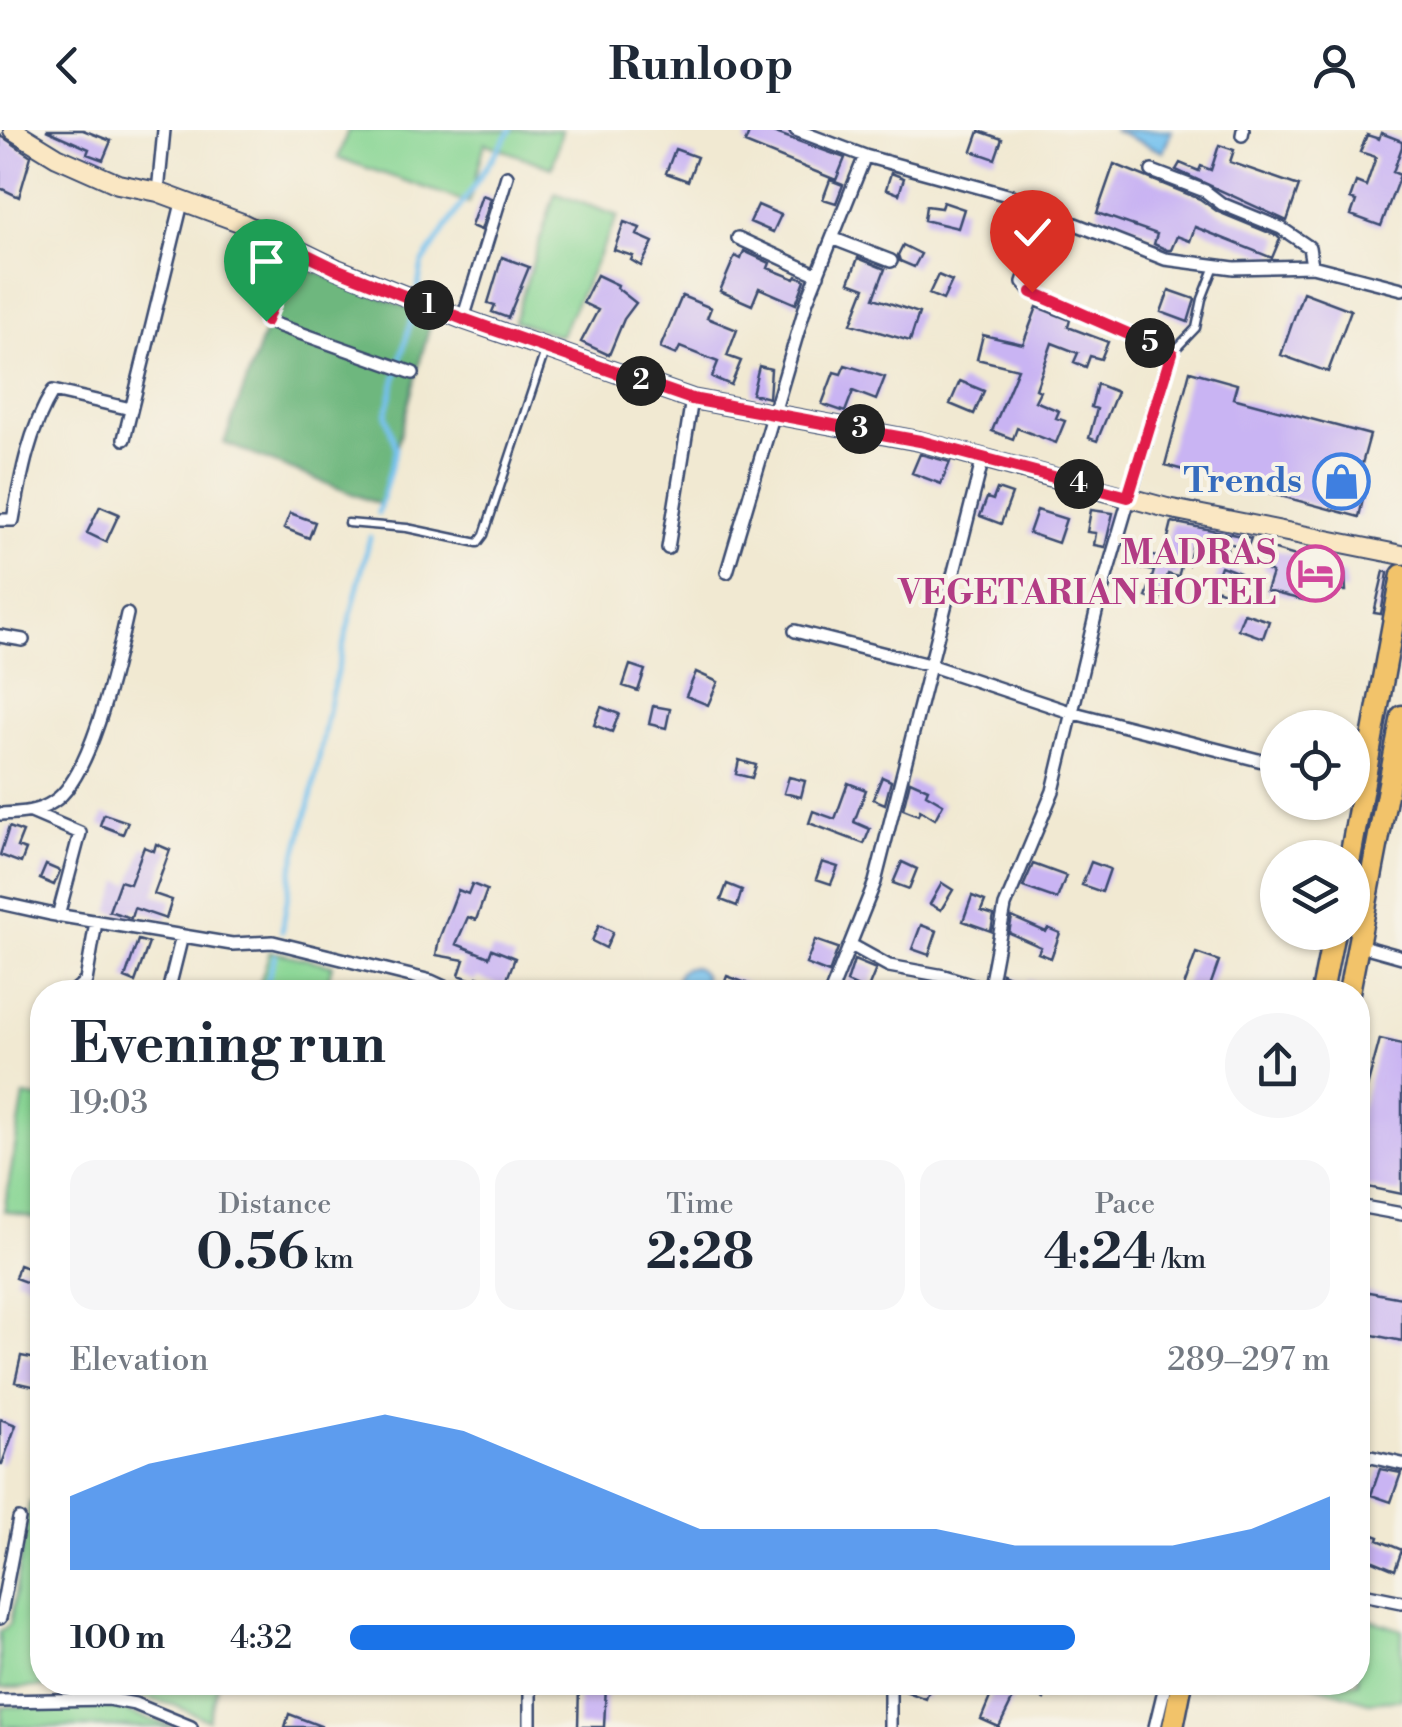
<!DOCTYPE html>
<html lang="en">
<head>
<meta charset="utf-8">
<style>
  body { margin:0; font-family:"Libre Bodoni",serif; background:#f6f6f7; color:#1f2937; height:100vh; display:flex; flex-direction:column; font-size:38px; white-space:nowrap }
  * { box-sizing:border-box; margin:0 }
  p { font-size:32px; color:#747a83 }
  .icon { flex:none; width:55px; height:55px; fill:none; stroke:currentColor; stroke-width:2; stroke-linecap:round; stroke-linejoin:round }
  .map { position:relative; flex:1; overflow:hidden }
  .panel { position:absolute; left:30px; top:850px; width:1340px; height:715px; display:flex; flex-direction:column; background:#fff; border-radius:40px; box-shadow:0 2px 8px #0004 }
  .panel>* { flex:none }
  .controls { position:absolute; left:1260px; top:580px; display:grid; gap:20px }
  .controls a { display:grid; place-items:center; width:110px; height:110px; border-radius:50%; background:#fff; box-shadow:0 2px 8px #0004; font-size:50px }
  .pin { position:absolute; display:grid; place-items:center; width:85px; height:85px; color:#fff; margin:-102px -42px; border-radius:50% 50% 50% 0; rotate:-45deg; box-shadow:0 0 10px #0007 }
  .pin .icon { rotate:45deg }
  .km { position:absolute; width:50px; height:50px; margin:-25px; border-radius:50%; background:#222; color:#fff; font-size:28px; line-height:50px; text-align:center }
  .round { display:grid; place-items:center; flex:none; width:105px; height:105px; border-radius:52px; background:#f6f6f7 }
  .overview { display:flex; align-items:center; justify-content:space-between; height:170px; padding:0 40px }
  h1 { font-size:55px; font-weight:800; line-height:75px }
  .stats { display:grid; grid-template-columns:repeat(3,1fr); gap:15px; height:170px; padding:10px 40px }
  .stats div { display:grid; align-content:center; border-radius:25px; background:#f6f6f7; text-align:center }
  .stats b { font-size:50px; font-weight:800 }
  .stats small { font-size:28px; font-weight:400 }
  .stats p { font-size:28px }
  .chart { height:280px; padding:20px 40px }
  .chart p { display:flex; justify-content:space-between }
  .chart svg { width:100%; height:180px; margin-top:10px; fill:#1a73e8; opacity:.7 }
  ul { padding:0 40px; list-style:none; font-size:32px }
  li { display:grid; grid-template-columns:160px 120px 1fr; align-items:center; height:75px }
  li i { height:25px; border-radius:12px; background:#1a73e8 }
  header { display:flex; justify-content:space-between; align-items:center; height:130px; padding:0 40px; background:#fff; font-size:45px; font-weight:800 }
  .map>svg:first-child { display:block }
  .green { fill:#89d694; stroke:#528279; stroke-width:2.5 }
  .forest { fill:#6eb77e; stroke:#44736e; stroke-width:2.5 }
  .water { fill:#74c1ee; stroke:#4878a6; stroke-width:2.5 }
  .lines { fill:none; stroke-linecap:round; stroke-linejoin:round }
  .stream { stroke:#74c1ee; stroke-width:5 }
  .building { fill:#c9b4f3 }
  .service-casing { stroke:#3b4b6f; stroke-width:11 }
  .minor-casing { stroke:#3b4b6f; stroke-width:16 }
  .secondary-casing { stroke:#3b4b6f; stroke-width:22 }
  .trunk-casing { stroke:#3b4b6f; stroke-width:25 }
  .service { stroke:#fff; stroke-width:6 }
  .minor { stroke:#fff; stroke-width:11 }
  .secondary { stroke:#fae7c3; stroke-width:18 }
  .trunk { stroke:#f2c36a; stroke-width:20 }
  .route-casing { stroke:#fff; stroke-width:20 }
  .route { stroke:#e11d48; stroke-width:12 }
  .labels { text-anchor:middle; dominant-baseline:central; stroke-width:8; stroke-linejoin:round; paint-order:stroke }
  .shop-label { font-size:35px; font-weight:bold; fill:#366cbe; stroke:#f7f3e8; text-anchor:end }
  .hotel-label { font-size:35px; font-weight:bold; fill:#b23c85; stroke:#f7f3e8; text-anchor:end }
</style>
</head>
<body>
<header><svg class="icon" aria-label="back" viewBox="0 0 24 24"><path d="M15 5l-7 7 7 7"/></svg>Runloop<svg class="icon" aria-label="person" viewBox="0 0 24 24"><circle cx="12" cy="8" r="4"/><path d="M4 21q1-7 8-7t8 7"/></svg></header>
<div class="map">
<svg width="1402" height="1597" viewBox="0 0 1402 1597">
  <rect width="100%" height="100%" fill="#f7f3e8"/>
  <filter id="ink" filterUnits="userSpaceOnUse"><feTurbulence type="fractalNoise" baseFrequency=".01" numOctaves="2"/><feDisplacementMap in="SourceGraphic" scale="20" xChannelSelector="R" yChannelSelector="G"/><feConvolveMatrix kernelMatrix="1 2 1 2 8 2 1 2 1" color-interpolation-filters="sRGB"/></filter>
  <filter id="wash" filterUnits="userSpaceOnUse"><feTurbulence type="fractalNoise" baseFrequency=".0048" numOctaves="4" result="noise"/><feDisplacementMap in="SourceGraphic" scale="40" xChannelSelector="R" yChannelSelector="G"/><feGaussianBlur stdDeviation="2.25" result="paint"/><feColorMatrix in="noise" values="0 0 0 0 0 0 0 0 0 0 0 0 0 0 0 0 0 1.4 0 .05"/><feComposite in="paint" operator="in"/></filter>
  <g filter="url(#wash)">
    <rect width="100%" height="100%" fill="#f1e9d2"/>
    <path class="green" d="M348,0H562L552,38L485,13L469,73L338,28Z
      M555,63L618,86L560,206L514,191Z
      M270,821L332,835L325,862H257Z
      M24,966L42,969V1090L4,1081Z
      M30,1373L42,1378V1552L218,1553L208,1590L174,1575L96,1556L0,1558V1502L10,1494Z
      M1358,1486L1402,1500V1569L1369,1572L1308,1553L1358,1552Z
      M102,1574L174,1597H2L3,1577Z"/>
    <path class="forest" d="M290,132L432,187L381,375L224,313Z"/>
    <path class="water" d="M1113,0H1172L1163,22Z
      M677 851a14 14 0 1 1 28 0a14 14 0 1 1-28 0Z"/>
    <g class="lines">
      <path class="stream" d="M418,158L422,134L511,0
        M378,383L396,319L386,285L413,182
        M282,801L292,740L312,664L331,566L370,407
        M264,862L275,825
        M109,1561L111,1552"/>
    </g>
    <g id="blocks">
      <path class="building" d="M46,0H83L111,11L103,30L87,24L89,19Z
        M750,0H774L773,2L845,28L836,50L745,13Z
        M979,1L1002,9L995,29L972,21Z
        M1381,3L1402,11V17L1393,42L1400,45L1381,96L1351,85L1356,71L1350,69L1356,52L1366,56L1376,27L1360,22L1367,5L1379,9Z
        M0,5L31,26L19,67L0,58Z
        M1219,15L1234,20L1230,32L1299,56L1287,91L1176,40L1180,33L1199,41L1201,36L1211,40Z
        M675,19L697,27L688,51L666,43Z
        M1114,34L1200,69L1218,82L1277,106L1280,109L1272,128L1195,97L1190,111L1177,106L1171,120H1167L1154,114L1157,104L1097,83Z
        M891,43L904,48L899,64L886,59Z
        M830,50L843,55L836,73L823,69Z
        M482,65L491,68L481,100L471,96Z
        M943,72L964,79L958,98L924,90L926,76L941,78Z
        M758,75L781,85L773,102L750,92Z
        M1028,80L1037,83L1025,118L1015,115Z
        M624,92L640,98L637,105L653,112L641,136L631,130L633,126L614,120Z
        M903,115L921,124L914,137L900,131L898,125Z
        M744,121L770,133L768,138L795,149L797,146L805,150L796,174L759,158L752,175L720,161L735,126L741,129Z
        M502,127L529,137L508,188L492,182L495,175L488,173Z
        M858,128L885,139L874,168L919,183L910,211L851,194L865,158L849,152Z
        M597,145L618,155L617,158L636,173L624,189L609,225L581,212L598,180L583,173Z
        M938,145L952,151L943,170L929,164Z
        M1169,160L1195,169L1188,192L1161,182Z
        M1303,162L1351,180L1328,242L1281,225Z
        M682,166L711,178L707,188L737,200L727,226L741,231L731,255L712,247L718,232L680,217L676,225L660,218Z
        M1037,177L1070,190L1068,197L1108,212L1101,229L1090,226L1086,237L1074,232L1078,223L1052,213L1036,259L1040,261L1035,271L1059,281L1056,288L1065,291L1056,313L1017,298L1013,309L992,301L1018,239L977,229L983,205L1023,214Z
        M845,235L885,247L876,270L853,261L845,282L822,274L834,242L841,244Z
        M759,236L771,239L769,268L752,264Z
        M1190,241L1237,254L1233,268L1370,305L1354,363L1364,365L1359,387L1165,335Z
        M960,251L984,261L974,284L950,274Z
        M1097,254L1117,262L1097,311L1089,308L1097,279L1091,277Z
        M920,324L950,332L941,354L912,343Z
        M997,359L1012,364L1001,394L980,386L987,368L993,370Z
        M100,376L119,384L106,412L87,403Z
        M1037,380L1066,389L1058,413L1029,403Z
        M1091,380L1113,383L1105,417L1094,415L1096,403L1087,402Z
        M290,383L315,392L309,408L284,398Z
        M1172,392L1251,408L1247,419L1229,413L1227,421L1193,414L1188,435L1182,433L1178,447L1168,444L1159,472L1146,467L1154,441L1130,436L1133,422L1163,428Z
        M1272,419L1316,432L1303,470L1266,461L1272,443L1263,439Z
        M1221,436L1240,443L1233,465L1213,458Z
        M1384,441L1388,443L1381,484L1374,483Z
        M1333,443H1345L1346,461H1333Z
        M1244,483L1269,491L1263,508L1238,499Z
        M630,535L645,540L638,561L623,556Z
        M696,542L718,552L708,575L686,566Z
        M653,576L670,579L666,598L649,594Z
        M601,577L619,584L612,602L594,595Z
        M739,630L756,635L752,648L736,644Z
        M789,647L805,651L801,667L784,663Z
        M882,647L891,651L885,674L873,669Z
        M910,651L928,659L926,664L943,674L935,689L920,680L918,685L903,679Z
        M848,653L866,660L854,692L870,699L864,714L809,693L813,681L835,689Z
        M104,684L128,692L123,704L100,695Z
        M9,697L23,702L17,717L26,720L21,733L0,725Z
        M156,714L170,720L154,764L172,770L166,789L134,778L131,788L109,781L120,751L130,754L144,717L154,721Z
        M822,732L838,737L831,754L816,749Z
        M902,732L917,739L909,759L893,753Z
        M1091,732L1110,739L1102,762L1082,755Z
        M1033,734L1066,746L1057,769L1023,757Z
        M46,735L60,741L54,755L40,749Z
        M942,753L953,760L941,780L930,774Z
        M472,754L487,760L476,790L468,787L456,814L489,827L492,819L515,828L504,857L477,847L475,851L459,845L464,830L436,825L439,809L458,760L468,764Z
        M727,754L742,760L737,776L721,770Z
        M972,766L985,771L981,781L994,785L991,801L963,791Z
        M1012,787L1046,802L1048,798L1060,803L1051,828L1038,823L1041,817L1009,803Z
        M599,795L613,802L606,818L592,811Z
        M921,795L937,801L929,825L912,819Z
        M138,810L149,813L135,852L125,848Z
        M815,810L838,818L829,843L806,834Z
        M1196,823L1219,831L1208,862H1182Z
        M854,830L876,839L867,861L847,852Z
        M1002,843L1026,854L1028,849L1060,862H1010L999,858Z
        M727,846L768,861L767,862H721Z
        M1380,909L1402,914V1064L1358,1055V991Z
        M19,1135L36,1141L31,1154L15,1148Z
        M1358,1160L1402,1168V1211L1358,1202Z
        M21,1226L42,1230L37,1257L15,1252Z
        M0,1289L16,1295L2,1334H0Z
        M1380,1339L1401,1343L1391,1372L1371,1365Z
        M1358,1399L1379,1407L1378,1410L1402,1420L1395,1440L1371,1430L1368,1438L1358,1434Z
        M899,1552H932L926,1569L899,1559Z
        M990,1552H1035L1048,1558L1044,1569L1018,1558L999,1597L981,1589L991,1565L986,1563Z
        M579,1554L606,1555L604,1597H578Z
        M289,1584L321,1596V1597H285Z"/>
    </g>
  </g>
  <g filter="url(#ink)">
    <use href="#blocks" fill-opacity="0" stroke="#3b4b6f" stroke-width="2.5"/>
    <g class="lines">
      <defs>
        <path id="service" d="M1172,223L1196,198L1202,169L1215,136
          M348,393L407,398L478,413L484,405L546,218
          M1352,652L1361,614"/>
        <path id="minor" d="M1242,5L1243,0
          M865,26L1044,75L1047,83L1023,152L1031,161L1172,223L1098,474L1053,661L1005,776L989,862
          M1152,41L1205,61L1222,74L1281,98L1309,117L1312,136
          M158,62L164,0
          M1047,83L1165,129L1234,138L1312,136L1402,159
          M738,108L818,145
          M834,109L891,131
          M293,118L266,191L413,243
          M463,189L507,46
          M124,309L182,73
          M0,390H13C21,345 29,300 53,261L131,279
          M668,418L692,269
          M727,442L807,171L865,26L796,0
          M795,501L929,535L1070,582L1278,635
          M0,506L23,510
          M31,682L80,703L58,786
          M0,684C18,683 37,683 53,672C92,648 117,528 127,484
          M0,773L50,784L232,814L273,812L431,851L455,862
          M851,815L889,836L944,846L989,860
          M1359,815L1402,827
          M73,862L86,851L96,792
          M168,862L182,806
          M831,862L875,752L983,328
          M1358,1076L1402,1084
          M1358,1324L1402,1334
          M1358,1463L1402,1472
          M0,1488L19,1389
          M530,1552V1597
          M0,1571L108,1569L135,1574L191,1597
          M890,1597V1552
          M1155,1597L1166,1552"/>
        <path id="secondary" d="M13,0L57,27L118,54L158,62L242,93L337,139L463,189L692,269L919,311L1167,378L1402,425"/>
        <path id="trunk" d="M1350,728L1402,445
          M1322,862L1334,802
          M1349,862L1402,586
          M1173,1597L1182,1552"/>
      </defs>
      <use href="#service" class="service-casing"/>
      <use href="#minor" class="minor-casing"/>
      <use href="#secondary" class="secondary-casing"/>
      <use href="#trunk" class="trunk-casing"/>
      <use href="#service" class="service"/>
      <use href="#minor" class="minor"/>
      <use href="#secondary" class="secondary"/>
      <use href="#trunk" class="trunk"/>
    </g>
  </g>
  <g class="lines" filter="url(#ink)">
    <defs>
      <path id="route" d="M266,191L293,118L336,139L463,189L692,269L920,311L1128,367L1172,223L1032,162"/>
    </defs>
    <use href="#route" class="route-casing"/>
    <use href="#route" class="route"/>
  </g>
  <defs>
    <symbol id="shop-ring" viewBox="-11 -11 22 22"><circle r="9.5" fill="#f7f3e8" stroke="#3f7fe0" stroke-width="1.5"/><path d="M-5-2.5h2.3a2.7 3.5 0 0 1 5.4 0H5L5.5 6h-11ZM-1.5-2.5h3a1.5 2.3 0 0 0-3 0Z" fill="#3f7fe0"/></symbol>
    <symbol id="hotel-ring" viewBox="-11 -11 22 22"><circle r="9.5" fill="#f7f3e8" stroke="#d1479c" stroke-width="1.5"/><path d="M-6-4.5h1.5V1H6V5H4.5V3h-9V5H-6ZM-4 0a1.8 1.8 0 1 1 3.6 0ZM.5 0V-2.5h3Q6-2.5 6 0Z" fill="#d1479c"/></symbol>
  </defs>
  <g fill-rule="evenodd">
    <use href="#shop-ring" x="1310" y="320" width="63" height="63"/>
    <use href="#hotel-ring" x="1284" y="412" width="63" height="63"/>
  </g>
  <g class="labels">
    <g class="shop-label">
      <text x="1302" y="351">Trends</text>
    </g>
    <g class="hotel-label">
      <text x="1276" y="423">MADRAS<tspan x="1276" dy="40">VEGETARIAN HOTEL</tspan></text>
    </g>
  </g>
</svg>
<div class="controls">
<a><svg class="icon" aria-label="locate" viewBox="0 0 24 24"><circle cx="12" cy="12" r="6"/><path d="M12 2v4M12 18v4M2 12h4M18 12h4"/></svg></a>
<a><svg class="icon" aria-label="layers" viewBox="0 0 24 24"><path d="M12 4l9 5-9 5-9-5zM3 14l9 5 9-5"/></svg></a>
</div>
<div class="pin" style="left:266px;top:191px;background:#1e9e55"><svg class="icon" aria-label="arrive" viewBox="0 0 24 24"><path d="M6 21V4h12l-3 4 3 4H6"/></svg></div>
<div class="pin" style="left:1032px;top:162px;background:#d93025"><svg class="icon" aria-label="check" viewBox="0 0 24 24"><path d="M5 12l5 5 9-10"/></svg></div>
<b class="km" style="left:429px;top:175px">1</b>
<b class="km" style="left:641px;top:251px">2</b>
<b class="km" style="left:860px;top:299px">3</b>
<b class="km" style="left:1079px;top:354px">4</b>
<b class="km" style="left:1150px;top:213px">5</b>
<section class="panel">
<div class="overview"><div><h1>Evening run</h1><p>19:03</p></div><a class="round"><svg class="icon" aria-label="share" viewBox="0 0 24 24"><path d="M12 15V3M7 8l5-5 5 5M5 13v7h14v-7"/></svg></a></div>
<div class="stats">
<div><p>Distance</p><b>0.56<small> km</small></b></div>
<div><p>Time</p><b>2:28</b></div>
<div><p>Pace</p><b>4:24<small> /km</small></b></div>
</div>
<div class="chart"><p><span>Elevation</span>289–297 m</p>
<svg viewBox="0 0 160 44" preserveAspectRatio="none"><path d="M0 44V26L10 18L20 14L30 10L40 6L50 10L60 18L70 26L80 34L90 34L100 34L110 34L120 38L130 38L140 38L150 34L160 26V44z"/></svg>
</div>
<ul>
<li><b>100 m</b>4:32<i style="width:74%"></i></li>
</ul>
</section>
</div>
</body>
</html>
